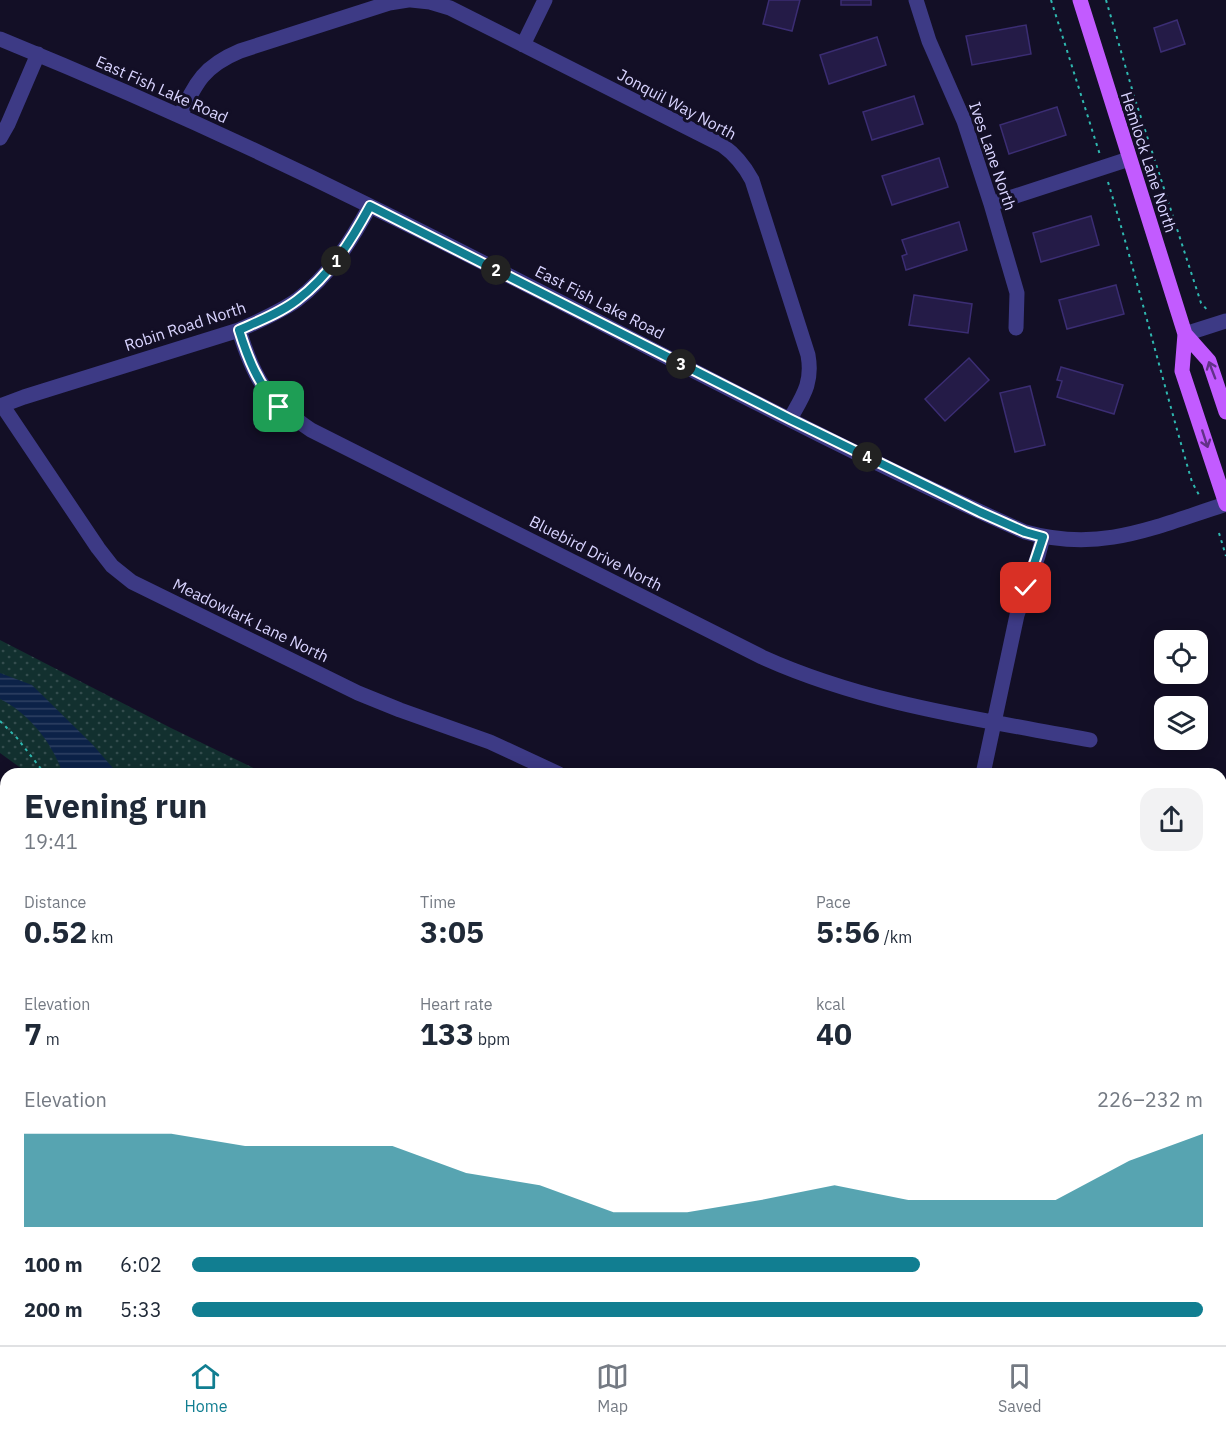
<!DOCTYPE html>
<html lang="en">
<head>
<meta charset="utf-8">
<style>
  body { margin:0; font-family:"IBM Plex Sans",sans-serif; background:#f2f2f3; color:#1f2937; height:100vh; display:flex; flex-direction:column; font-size:22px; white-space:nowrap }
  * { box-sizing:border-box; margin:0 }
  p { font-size:20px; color:#747a83 }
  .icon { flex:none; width:33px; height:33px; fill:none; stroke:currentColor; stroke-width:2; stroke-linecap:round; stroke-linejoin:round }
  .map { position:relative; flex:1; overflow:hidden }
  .side { position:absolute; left:0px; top:768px; width:1227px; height:578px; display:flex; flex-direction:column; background:#fff; border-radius:18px 18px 0 0; box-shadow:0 3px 15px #0003 }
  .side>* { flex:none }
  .buttons { position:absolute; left:1154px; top:630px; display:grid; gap:12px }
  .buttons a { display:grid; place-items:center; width:54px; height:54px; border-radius:12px; background:#fff; box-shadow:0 3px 15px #0003; font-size:30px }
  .pin { position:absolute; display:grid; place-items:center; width:51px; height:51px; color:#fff; margin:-26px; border-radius:12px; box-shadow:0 3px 9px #0006 }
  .km { position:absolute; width:30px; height:30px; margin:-15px; border-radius:50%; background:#222; color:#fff; font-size:16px; line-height:30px; text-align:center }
  .round { display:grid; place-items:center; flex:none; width:63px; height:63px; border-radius:18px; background:#f2f2f3 }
  .summary { display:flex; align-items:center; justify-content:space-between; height:102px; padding:0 24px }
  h1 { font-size:33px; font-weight:800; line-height:45px }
  .figures { display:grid; grid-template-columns:repeat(3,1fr); gap:9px; height:102px; padding:6px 24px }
  .figures div { display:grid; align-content:center }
  .figures b { font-size:30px; font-weight:800 }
  .figures small { font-size:16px; font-weight:400 }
  .figures p { font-size:16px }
  .chart { height:168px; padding:12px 24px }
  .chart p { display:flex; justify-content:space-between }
  .chart svg { width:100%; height:108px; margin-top:6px; fill:#117e91; opacity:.7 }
  ul { padding:0 24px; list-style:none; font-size:20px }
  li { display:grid; grid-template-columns:96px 72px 1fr; align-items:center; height:45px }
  li i { height:15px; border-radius:8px; background:#117e91 }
  .tabs { display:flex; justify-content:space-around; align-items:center; height:84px; border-top:2px solid #e0e1e3; background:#fff; font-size:16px; color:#747a83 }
  .tabs a { display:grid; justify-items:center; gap:3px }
  .tabs .selected { color:#117e91 }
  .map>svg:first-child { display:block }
  .park { fill:url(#park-dots) }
  .water { fill:url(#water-rules) }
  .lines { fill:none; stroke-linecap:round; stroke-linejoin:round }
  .river { stroke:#0c2248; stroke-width:26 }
  .building { fill:#241b47; stroke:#3b2d73; stroke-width:1.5 }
  .path { stroke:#2fb8b0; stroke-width:2; stroke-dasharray:3 4.5; stroke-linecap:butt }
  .minor { stroke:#3d3a85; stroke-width:15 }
  .major { stroke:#c25bff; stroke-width:15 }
  .oneway { stroke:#623188 }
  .route-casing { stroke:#fff; stroke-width:12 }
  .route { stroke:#117e91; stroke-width:8 }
  .labels { text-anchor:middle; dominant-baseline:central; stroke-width:6; stroke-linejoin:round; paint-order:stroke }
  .street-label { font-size:16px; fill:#d9d4ff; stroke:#130f26 }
</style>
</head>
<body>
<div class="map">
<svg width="1226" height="1345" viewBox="0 0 1226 1345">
  <defs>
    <pattern id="park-dots" width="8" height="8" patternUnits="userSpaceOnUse" patternTransform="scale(1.5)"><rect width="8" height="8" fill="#12302f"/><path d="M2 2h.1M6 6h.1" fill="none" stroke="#344d4e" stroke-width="1.8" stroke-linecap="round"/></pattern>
    <pattern id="water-rules" width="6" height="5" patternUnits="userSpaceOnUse" patternTransform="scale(1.5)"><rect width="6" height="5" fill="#0c2248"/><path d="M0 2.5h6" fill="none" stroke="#2f4163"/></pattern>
  </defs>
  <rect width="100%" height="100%" fill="#130f26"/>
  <path class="park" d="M0,640L171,728L266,774H29L0,753Z"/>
  <path class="water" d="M0,673L32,685L93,745L118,774H63C53,744 29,713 0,699Z"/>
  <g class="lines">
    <path class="river" d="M737,1340L744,1345"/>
  </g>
  <path class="building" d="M769,0H800L792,31L763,24Z
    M841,0H871V5H841Z
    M1177,20L1185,44L1161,52L1154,28Z
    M1026,25L1031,54L972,65L966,36Z
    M877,37L886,65L829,84L820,55Z
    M914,96L923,124L872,140L863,112Z
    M1057,107L1066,135L1009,154L1000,125Z
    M939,158L948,187L892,205L882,176Z
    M1091,216L1099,245L1041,262L1033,233Z
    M959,222L967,250L906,270L902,256L907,254L902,240Z
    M1116,285L1124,314L1067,329L1059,300Z
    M914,295L972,304L968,333L909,325Z
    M969,358L989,380L945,421L925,399Z
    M1061,367L1123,385L1114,414L1057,397L1062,381L1057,380Z
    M1030,386L1045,445L1015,452L1000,393Z"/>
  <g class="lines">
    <path class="path" d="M1051,0L1100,155
      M1106,0L1134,96L1201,303L1209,312
      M1108,182C1138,282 1163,383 1192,482L1199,495
      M1219,533L1226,556
      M0,721L17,738L45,774"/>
    <path class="minor" d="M411,0L430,2L450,8L722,145C736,155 744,165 752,180L808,355C813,383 803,396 790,419
      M916,0L929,41L964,121L991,204L1017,293L1016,328
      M0,39C125,90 249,146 370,206C589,313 802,433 1025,532C1102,553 1154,527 1226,504
      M523,45L545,0
      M180,116C196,82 204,66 240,51L389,3L408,0
      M0,138L8,124L38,54
      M991,204L1129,159
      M239,330C254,380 268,401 311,430L762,657C866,704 979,719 1090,740
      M1185,334L1226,321
      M2,405L98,548L112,566L132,582L358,693L400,710L490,742L559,774
      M0,406L24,397L239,330C259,321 280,312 297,300C330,275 351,241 370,206
      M983,774L1017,615L1038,556L1043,537
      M0,1037L6,1056
      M1221,1055L1226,1053
      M1221,1127L1226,1143
      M1221,1287L1226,1285
      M419,1340L420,1345
      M172,1345L174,1340"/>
    <path class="major" d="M1080,0L1185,334L1182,371L1226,504
      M1185,334L1209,361L1226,412"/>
  </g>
  <defs><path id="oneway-shaft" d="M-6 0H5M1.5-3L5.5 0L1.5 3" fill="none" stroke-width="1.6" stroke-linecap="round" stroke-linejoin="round" transform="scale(1.5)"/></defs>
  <g class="oneway">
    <use href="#oneway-shaft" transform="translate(1212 370) rotate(-111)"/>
    <use href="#oneway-shaft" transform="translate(1205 439) rotate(72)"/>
  </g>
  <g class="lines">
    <defs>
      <path id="route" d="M279,407C258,384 248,359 239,330C259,321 280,313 297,300C330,275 351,241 370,206L790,419L980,512L1025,532L1043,537L1026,588"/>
    </defs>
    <use href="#route" class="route-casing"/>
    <use href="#route" class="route"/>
  </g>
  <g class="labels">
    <g class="street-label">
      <text transform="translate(162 89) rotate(24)">East Fish Lake Road</text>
      <text transform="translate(677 104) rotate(28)">Jonquil Way North</text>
      <text transform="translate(993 156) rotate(71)">Ives Lane North</text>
      <text transform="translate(1149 162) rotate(72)">Hemlock Lane North</text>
      <text transform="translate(600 302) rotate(27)">East Fish Lake Road</text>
      <text transform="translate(185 326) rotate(-18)">Robin Road North</text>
      <text transform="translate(596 553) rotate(27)">Bluebird Drive North</text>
      <text transform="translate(251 620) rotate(26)">Meadowlark Lane North</text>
    </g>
  </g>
</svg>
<div class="buttons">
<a><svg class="icon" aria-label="locate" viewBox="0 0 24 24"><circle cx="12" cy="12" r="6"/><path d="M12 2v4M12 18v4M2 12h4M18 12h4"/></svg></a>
<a><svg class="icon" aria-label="layers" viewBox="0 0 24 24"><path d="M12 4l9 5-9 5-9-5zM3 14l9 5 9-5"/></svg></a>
</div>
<div class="pin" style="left:279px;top:407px;background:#1e9e55"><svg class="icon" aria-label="arrive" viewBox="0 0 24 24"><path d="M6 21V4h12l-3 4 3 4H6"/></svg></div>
<div class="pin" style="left:1026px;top:588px;background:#d93025"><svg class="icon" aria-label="check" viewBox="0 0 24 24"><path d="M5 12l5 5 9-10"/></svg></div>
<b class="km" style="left:336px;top:261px">1</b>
<b class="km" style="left:496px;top:270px">2</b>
<b class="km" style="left:681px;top:364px">3</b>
<b class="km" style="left:867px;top:457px">4</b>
<section class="side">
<div class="summary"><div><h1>Evening run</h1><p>19:41</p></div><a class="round"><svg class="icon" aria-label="share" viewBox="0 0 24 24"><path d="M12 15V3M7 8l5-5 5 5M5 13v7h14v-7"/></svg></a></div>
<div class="figures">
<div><p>Distance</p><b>0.52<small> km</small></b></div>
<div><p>Time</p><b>3:05</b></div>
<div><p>Pace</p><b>5:56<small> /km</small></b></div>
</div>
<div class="figures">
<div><p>Elevation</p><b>7<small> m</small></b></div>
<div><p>Heart rate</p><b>133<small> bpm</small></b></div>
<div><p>kcal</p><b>40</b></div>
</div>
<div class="chart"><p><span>Elevation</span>226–232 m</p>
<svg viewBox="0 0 160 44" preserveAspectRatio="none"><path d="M0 44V6L10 6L20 6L30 11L40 11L50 11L60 22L70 27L80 38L90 38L100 33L110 27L120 33L130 33L140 33L150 17L160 6V44z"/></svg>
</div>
<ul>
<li><b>100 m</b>6:02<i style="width:72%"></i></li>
<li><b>200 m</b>5:33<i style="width:100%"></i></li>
</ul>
</section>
</div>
<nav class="tabs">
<a class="selected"><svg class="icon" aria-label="home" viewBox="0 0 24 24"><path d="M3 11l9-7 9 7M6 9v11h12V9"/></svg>Home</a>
<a><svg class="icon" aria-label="map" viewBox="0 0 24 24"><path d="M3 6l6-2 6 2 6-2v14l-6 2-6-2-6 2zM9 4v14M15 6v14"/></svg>Map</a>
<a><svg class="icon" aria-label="saved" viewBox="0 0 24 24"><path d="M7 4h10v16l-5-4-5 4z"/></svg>Saved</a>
</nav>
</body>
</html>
